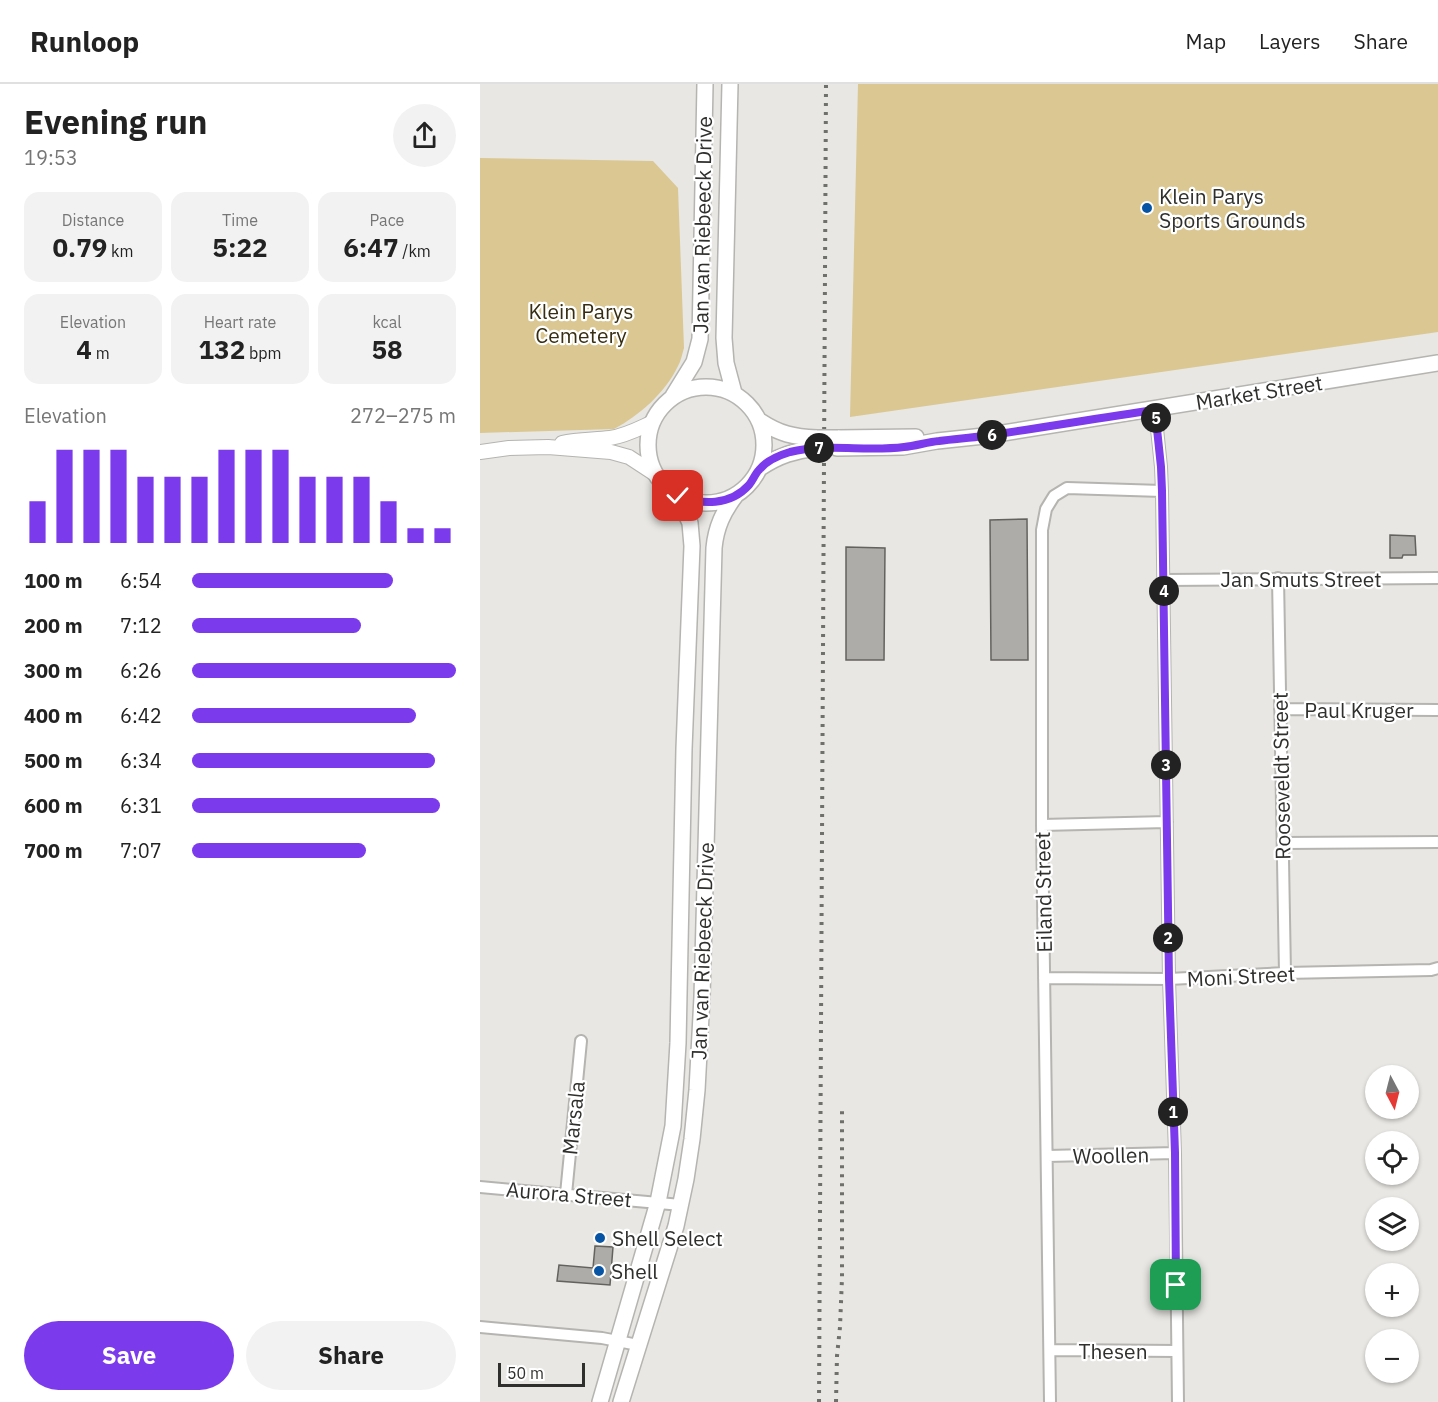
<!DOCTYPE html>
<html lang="en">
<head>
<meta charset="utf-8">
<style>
  body { margin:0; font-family:"IBM Plex Sans",sans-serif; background:#f2f2f2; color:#222; height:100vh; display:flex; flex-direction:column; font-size:22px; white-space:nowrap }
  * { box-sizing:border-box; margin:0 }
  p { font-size:20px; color:#767676 }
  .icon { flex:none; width:33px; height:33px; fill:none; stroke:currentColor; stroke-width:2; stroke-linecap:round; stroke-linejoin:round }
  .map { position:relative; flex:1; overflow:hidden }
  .drawer { display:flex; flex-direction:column; background:#fff; width:480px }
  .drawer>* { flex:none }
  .needle { width:39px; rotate:173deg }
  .controls { position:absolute; left:885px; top:981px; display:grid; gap:12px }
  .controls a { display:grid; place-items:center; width:54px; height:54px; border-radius:50%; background:#fff; box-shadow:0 2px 4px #0004; font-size:30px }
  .scale { position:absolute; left:18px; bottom:15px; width:87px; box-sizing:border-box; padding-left:6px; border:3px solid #2f2f2d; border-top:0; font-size:16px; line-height:21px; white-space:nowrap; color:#2f2f2d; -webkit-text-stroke:4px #fff; paint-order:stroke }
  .pin { position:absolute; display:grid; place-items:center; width:51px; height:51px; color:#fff; margin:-26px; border-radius:12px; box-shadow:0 3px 9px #0006 }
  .km { position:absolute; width:30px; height:30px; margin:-15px; border-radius:50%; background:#222; color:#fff; font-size:16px; line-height:30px; text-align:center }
  .round { display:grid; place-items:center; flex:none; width:63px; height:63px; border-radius:32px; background:#f2f2f2 }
  .overview { display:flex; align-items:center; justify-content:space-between; height:102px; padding:0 24px }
  h1 { font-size:33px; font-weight:700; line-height:45px }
  .figures { display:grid; grid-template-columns:repeat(3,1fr); gap:9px; height:102px; padding:6px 24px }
  .figures div { display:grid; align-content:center; border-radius:15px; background:#f2f2f2; text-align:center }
  .figures b { font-size:26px; font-weight:700 }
  .figures small { font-size:16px; font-weight:400 }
  .figures p { font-size:16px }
  .chart { height:168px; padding:12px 24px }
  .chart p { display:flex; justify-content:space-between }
  .chart svg { width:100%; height:108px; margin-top:6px; stroke:#7c3aed; stroke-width:6 }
  .action { display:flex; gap:12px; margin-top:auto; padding:12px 24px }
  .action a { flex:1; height:69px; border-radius:36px; background:#7c3aed; color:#fff; font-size:24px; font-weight:700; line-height:69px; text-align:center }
  .action a+a { background:#f2f2f2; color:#222 }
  ul { padding:0 24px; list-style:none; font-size:20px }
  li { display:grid; grid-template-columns:96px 72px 1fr; align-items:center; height:45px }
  li i { height:15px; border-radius:8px; background:#7c3aed }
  header { display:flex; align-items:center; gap:36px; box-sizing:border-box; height:84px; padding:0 30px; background:#fff; border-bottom:2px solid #e0e0e0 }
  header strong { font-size:28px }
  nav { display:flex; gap:33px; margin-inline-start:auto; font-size:21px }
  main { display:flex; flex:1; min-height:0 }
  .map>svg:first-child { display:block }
  .green { fill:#dac792 }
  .building { fill:#aeaca9; stroke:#64625f; stroke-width:1.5 }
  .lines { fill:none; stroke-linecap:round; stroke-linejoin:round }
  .minor-casing { stroke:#b5b4b0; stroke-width:14 }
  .tertiary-casing { stroke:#b5b4b0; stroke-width:16 }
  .secondary-casing { stroke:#b5b4b0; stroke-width:18 }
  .minor { stroke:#fff; stroke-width:10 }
  .tertiary { stroke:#fff; stroke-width:14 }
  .secondary { stroke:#fff; stroke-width:15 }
  .rail { stroke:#6f6f6c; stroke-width:4; stroke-dasharray:3 6; stroke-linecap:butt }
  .secondary-bridge-casing { stroke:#b5b4b0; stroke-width:18; stroke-linecap:butt }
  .secondary-bridge { stroke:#fff; stroke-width:15 }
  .route-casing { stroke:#fff; stroke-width:12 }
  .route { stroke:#7c3aed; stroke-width:8 }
  .poi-dot { fill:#0654a3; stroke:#fff; stroke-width:2 }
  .labels { text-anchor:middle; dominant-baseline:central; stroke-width:4.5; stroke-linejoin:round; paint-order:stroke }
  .poi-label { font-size:21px; fill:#2f2f2d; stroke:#fff; text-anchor:start }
  .street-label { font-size:21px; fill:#2f2f2d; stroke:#fff }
  .park-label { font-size:21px; fill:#372e11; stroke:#fff }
</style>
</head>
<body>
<header>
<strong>Runloop</strong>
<nav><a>Map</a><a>Layers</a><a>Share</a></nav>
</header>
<main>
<section class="drawer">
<div class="overview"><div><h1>Evening run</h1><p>19:53</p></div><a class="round"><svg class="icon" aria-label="share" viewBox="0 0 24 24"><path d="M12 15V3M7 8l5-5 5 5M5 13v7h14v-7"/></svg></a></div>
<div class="figures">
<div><p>Distance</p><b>0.79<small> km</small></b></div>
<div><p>Time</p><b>5:22</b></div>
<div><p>Pace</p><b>6:47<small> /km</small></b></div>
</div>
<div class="figures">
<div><p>Elevation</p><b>4<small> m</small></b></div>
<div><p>Heart rate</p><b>132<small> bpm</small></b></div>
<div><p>kcal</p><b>58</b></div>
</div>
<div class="chart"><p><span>Elevation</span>272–275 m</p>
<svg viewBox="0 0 160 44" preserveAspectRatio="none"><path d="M5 44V27M15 44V6M25 44V6M35 44V6M45 44V17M55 44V17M65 44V17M75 44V6M85 44V6M95 44V6M105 44V17M115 44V17M125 44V17M135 44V27M145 44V38M155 44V38"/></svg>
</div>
<ul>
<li><b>100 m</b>6:54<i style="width:76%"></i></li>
<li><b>200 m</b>7:12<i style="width:64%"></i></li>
<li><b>300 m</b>6:26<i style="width:100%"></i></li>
<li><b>400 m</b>6:42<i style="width:85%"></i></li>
<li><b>500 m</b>6:34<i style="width:92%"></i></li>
<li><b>600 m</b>6:31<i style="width:94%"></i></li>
<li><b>700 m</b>7:07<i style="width:66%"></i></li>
</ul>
<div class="action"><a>Save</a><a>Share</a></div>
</section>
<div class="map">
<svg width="958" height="1318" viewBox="0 0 958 1318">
  <rect width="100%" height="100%" fill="#e8e7e3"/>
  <path class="green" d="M378,0H958V248L370,333Z
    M0,74L173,77L198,104L204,264C202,270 201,277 198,282C185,309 160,331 134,345L0,349Z"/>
  <path class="building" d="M547,435L548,576H511L510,436Z
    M910,451L935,452L936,471H923L922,474H910Z
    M366,463L405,464L404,576H366Z
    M115,1162L133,1163L130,1201L77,1197L79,1181L113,1184Z"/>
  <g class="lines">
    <defs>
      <path id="minor" d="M675,325L681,383L682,407L689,895L695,1069L698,1318
        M798,494L805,889
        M684,496L958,494
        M800,625L958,626
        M562,741L687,738
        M803,759L958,758
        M564,894L689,895L805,889L951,886L958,884
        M567,1072L695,1069
        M0,1103L201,1121
        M86,1110L101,957
        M0,1243L122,1254L158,1261
        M570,1266L697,1267
        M570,1318L562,741V446L566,425L574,412L587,404L682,407"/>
      <path id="tertiary" d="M82,359C98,355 114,356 130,354C145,352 158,345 171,339
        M0,368L29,364L68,363L131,368L149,373L175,390"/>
      <path id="secondary" d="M250,0L244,254L246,279L254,309
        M168 361a58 58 0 1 1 116 0a58 58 0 1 1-116 0Z
        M193,312L214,278L220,255L225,0
        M280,337C300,350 313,353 337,354
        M358,354L436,353
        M357,364L423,363L457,357L504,352L958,279
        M280,384C300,371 314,367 337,364
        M120,1318L178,1118L193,1042L198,959L204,665L212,462L210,439L198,412
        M141,1318L196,1142L206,1095L212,1055L217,1006L222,913L234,464C236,443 243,428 256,411"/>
    </defs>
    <use href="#minor" class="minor-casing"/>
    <use href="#tertiary" class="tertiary-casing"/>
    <use href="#secondary" class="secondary-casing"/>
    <use href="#minor" class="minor"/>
    <use href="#tertiary" class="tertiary"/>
    <use href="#secondary" class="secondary"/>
    <path class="rail" d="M339,1318L346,0
      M356,1318L357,1272L360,1243L362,1194V1026"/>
    <defs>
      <path id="secondary-bridge" d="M337,354H358"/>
    </defs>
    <use href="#secondary-bridge" class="secondary-bridge-casing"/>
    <use href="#secondary-bridge" class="secondary-bridge"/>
  </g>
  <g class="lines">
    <defs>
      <path id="route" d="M198,412C222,421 250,422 269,401C273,396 275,390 279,386C286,377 300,371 310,368C347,359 386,368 424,363C436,362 447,358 459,357C474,355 489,354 504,352C561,344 618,334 675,326L681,383L682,407L689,895L695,1069L696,1201"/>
    </defs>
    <use href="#route" class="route-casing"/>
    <use href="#route" class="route"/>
  </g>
  <g class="poi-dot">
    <circle cx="667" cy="124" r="6"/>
    <circle cx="120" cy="1154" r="6"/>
    <circle cx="119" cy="1187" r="6"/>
  </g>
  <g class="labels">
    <g class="poi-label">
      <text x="679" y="112">Klein Parys<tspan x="679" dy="24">Sports Grounds</tspan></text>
      <text x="132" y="1154">Shell Select</text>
      <text x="131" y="1187">Shell</text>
    </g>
    <g class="street-label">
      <text transform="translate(222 141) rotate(-89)">Jan van Riebeeck Drive</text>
      <text transform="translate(779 308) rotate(-9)">Market Street</text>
      <text x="821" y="495">Jan Smuts Street</text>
      <text x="879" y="626">Paul Kruger</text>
      <text transform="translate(801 692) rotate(-91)">Rooseveldt Street</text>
      <text transform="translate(563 808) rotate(-91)">Eiland Street</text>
      <text transform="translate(222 867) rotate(-88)">Jan van Riebeeck Drive</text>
      <text transform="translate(761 892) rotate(-3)">Moni Street</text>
      <text transform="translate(93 1034) rotate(-84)">Marsala</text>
      <text transform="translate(631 1071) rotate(-1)">Woollen</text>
      <text transform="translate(89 1110) rotate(5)">Aurora Street</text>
      <text x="633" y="1267">Thesen</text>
    </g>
    <g class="park-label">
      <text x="101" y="227">Klein Parys<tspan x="101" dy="24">Cemetery</tspan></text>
    </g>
  </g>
</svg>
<div class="controls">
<a><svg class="needle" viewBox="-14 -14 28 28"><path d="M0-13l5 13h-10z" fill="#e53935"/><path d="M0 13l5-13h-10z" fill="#767676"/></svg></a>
<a><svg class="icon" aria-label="locate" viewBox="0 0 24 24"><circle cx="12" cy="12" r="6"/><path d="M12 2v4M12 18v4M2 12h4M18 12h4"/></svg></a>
<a><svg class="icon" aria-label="layers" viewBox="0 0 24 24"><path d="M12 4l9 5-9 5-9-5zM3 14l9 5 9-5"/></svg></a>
<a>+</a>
<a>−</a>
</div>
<div class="scale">50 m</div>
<div class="pin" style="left:696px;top:1201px;background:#1e9e55"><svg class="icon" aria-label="arrive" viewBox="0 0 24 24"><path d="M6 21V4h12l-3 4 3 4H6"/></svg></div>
<div class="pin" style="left:198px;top:412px;background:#d93025"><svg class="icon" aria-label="check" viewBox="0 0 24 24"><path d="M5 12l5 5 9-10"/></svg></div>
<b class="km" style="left:693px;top:1028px">1</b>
<b class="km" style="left:688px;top:854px">2</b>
<b class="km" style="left:686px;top:681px">3</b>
<b class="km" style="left:684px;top:507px">4</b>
<b class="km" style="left:676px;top:334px">5</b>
<b class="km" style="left:512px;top:351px">6</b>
<b class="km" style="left:339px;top:364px">7</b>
</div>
</main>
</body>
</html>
